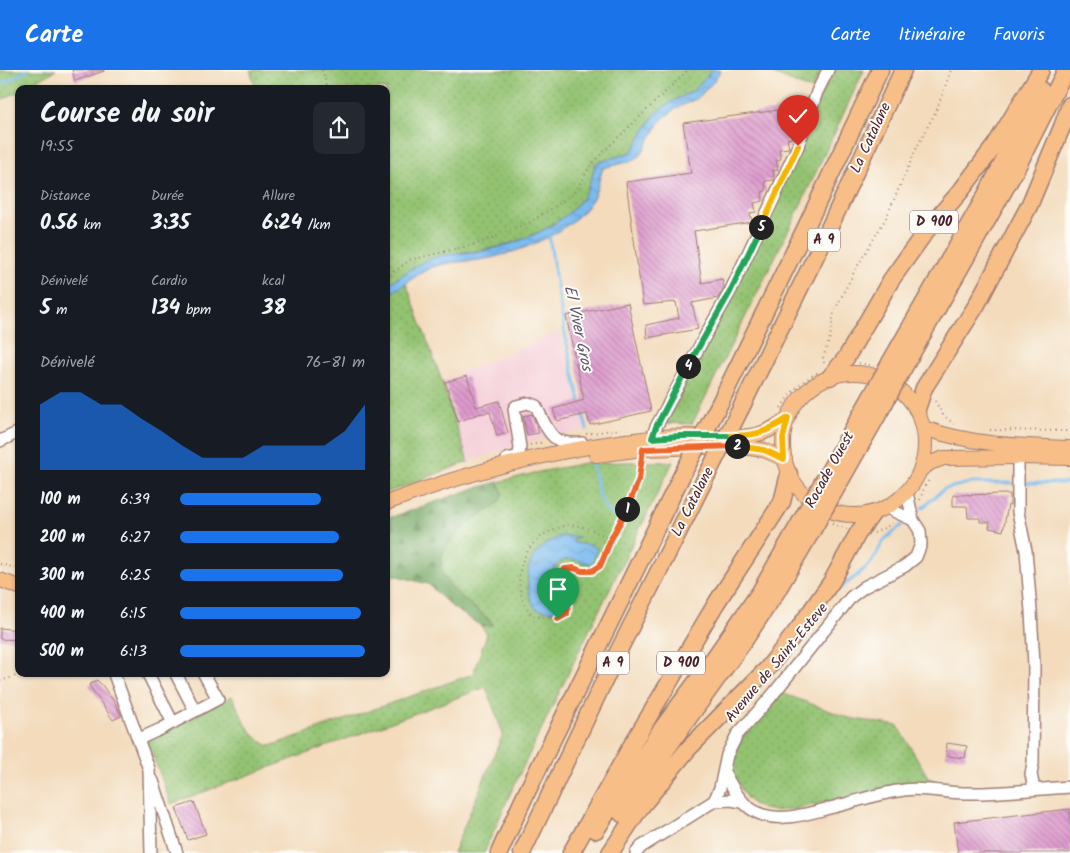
<!DOCTYPE html>
<html lang="fr">
<head>
<meta charset="utf-8">
<style>
  body { margin:0; font-family:Kalam,sans-serif; background:#242831; color:#f1f3f6; height:100vh; display:flex; flex-direction:column; font-size:19px; white-space:nowrap }
  * { box-sizing:border-box; margin:0 }
  p { font-size:16px; color:#9ea1a6 }
  .icon { flex:none; width:28px; height:28px; fill:none; stroke:currentColor; stroke-width:2; stroke-linecap:round; stroke-linejoin:round }
  .map { position:relative; flex:1; overflow:hidden }
  .side { position:absolute; left:15px; top:15px; width:375px; height:592px; display:flex; flex-direction:column; background:#171b24; border-radius:10px; box-shadow:0 1px 4px #0004 }
  .side>* { flex:none }
  .pin { position:absolute; display:grid; place-items:center; width:42px; height:42px; color:#fff; margin:-51px -21px; border-radius:50% 50% 50% 0; rotate:-45deg; box-shadow:0 0 5px #0007 }
  .pin .icon { rotate:45deg }
  .km { position:absolute; width:25px; height:25px; margin:-12px; border-radius:50%; background:#222; color:#fff; font-size:14px; line-height:25px; text-align:center }
  .round { display:grid; place-items:center; flex:none; width:52px; height:52px; border-radius:10px; background:#242831 }
  .head { display:flex; align-items:center; justify-content:space-between; height:85px; padding:0 25px }
  h1 { font-size:28px; font-weight:600; line-height:38px }
  .figures { display:grid; grid-template-columns:repeat(3,1fr); gap:8px; height:85px; padding:5px 25px }
  .figures div { display:grid; align-content:center }
  .figures b { font-size:21px; font-weight:600 }
  .figures small { font-size:14px; font-weight:400 }
  .figures p { font-size:14px }
  .chart { height:140px; padding:10px 25px }
  .chart p { display:flex; justify-content:space-between }
  .chart svg { width:100%; height:90px; margin-top:5px; fill:#1a73e8; opacity:.7 }
  ul { padding:0 25px; list-style:none; font-size:16px }
  li { display:grid; grid-template-columns:80px 60px 1fr; align-items:center; height:38px }
  li i { height:12px; border-radius:6px; background:#1a73e8 }
  header { display:flex; align-items:center; gap:30px; box-sizing:border-box; height:70px; padding:0 25px; background:#1a73e8; color:#fff }
  header strong { font-size:24px }
  nav { display:flex; gap:28px; margin-inline-start:auto; font-size:18px }
  .map>svg:first-child { display:block }
  .built { fill:#f5cfd9 }
  .grass { fill:url(#grass-dots); stroke:#6e704e }
  .forest { fill:url(#forest-firs); stroke:#606447 }
  .water { fill:url(#water-waves); stroke:#626d8d }
  .lines { fill:none; stroke-linecap:round; stroke-linejoin:round }
  .stream { stroke:#7abbef; stroke-width:3 }
  .building { fill:url(#building-back-hatch) }
  .minor-casing { stroke:#9e7d74; stroke-width:14 }
  .major-casing { stroke:#9e7d74; stroke-width:16 }
  .highway-casing { stroke:#9e7d74; stroke-width:19 }
  .path { stroke:#9e7d74; stroke-width:2; stroke-dasharray:1 4; stroke-linecap:butt }
  .minor { stroke:#fff; stroke-width:11 }
  .major { stroke:#f7be88; stroke-width:14 }
  .highway { stroke:#f7be88; stroke-width:16 }
  .highway-bridge-casing { stroke:#9e7d74; stroke-width:19; stroke-linecap:butt }
  .highway-bridge { stroke:#f7be88; stroke-width:16 }
  .split-1-casing { stroke:#fff; stroke-width:10 }
  .split-2-casing { stroke:#fff; stroke-width:10 }
  .split-3-casing { stroke:#fff; stroke-width:10 }
  .split-4-casing { stroke:#fff; stroke-width:10 }
  .split-5-casing { stroke:#fff; stroke-width:10 }
  .split-6-casing { stroke:#fff; stroke-width:10 }
  .split-1 { stroke:#f0652b; stroke-width:6 }
  .split-2 { stroke:#f0652b; stroke-width:6 }
  .split-3 { stroke:#f5b400; stroke-width:6 }
  .split-4 { stroke:#22a559; stroke-width:6 }
  .split-5 { stroke:#22a559; stroke-width:6 }
  .split-6 { stroke:#f5b400; stroke-width:6 }
  .labels { text-anchor:middle; dominant-baseline:central; stroke-width:4; stroke-linejoin:round; paint-order:stroke }
  .shield { fill:#fdfcf7; stroke:#806168; stroke-width:1 }
  .shield-label { font-size:14px; font-weight:bold; fill:#4a1f2b }
  .street-label { font-size:15px; fill:#4a1f2b; stroke:#fdfcf7 }
  .water-label { font-size:16px; font-style:italic; fill:#5b5670; stroke:#fdfcf7 }
</style>
</head>
<body>
<header>
<strong>Carte</strong>
<nav><a>Carte</a><a>Itinéraire</a><a>Favoris</a></nav>
</header>
<div class="map">
<svg width="1070" height="783" viewBox="0 0 1070 783">
  <defs>
    <pattern id="grass-dots" width="8" height="8" patternUnits="userSpaceOnUse" patternTransform="scale(1.25)"><rect width="8" height="8" fill="#93c271"/><path d="M2 2h.1M6 6h.1" fill="none" stroke="#80a662" stroke-width="1.8" stroke-linecap="round"/></pattern>
    <pattern id="forest-firs" width="22" height="20" patternUnits="userSpaceOnUse" patternTransform="scale(1.25)"><rect width="22" height="20" fill="#76a863"/><path d="M5 1l3.5 6h-7zM16 11l3.5 6h-7z" fill="#638852"/></pattern>
    <pattern id="water-waves" width="16" height="10" patternUnits="userSpaceOnUse" patternTransform="scale(1.25)"><rect width="16" height="10" fill="#7abbef"/><path d="M0 5q4-4 8 0t8 0" fill="none" stroke="#6ba0cd"/></pattern>
    <pattern id="building-back-hatch" width="6" height="6" patternUnits="userSpaceOnUse" patternTransform="scale(1.25)"><rect width="6" height="6" fill="#de9bce"/><path d="M-1 5l2 2M0 0l6 6M5-1l2 2" fill="none" stroke="#b67ea7"/></pattern>
  </defs>
  <rect width="100%" height="100%" fill="#fdfcf7"/>
  <filter id="ink" filterUnits="userSpaceOnUse"><feTurbulence type="fractalNoise" baseFrequency=".02" numOctaves="2"/><feDisplacementMap in="SourceGraphic" scale="10" xChannelSelector="R" yChannelSelector="G"/><feConvolveMatrix kernelMatrix="1 2 1 2 8 2 1 2 1" color-interpolation-filters="sRGB"/></filter>
  <filter id="wash" filterUnits="userSpaceOnUse"><feTurbulence type="fractalNoise" baseFrequency=".0096" numOctaves="4" result="noise"/><feDisplacementMap in="SourceGraphic" scale="20" xChannelSelector="R" yChannelSelector="G"/><feGaussianBlur stdDeviation="1.12" result="paint"/><feColorMatrix in="noise" values="0 0 0 0 0 0 0 0 0 0 0 0 0 0 0 0 0 1.4 0 .05"/><feComposite in="paint" operator="in"/></filter>
  <g filter="url(#wash)">
    <rect width="100%" height="100%" fill="#f3dbbc"/>
    <path class="built" d="M560,261L585,360L519,374L468,392L442,311Z"/>
    <path class="grass" d="M0,0H56L22,19H19V21L0,31Z
      M250,0H711L707,7L693,21L671,32L655,44L633,80L629,83L596,93C593,102 591,113 586,122C569,154 517,175 482,180C472,182 462,182 452,184C438,186 409,202 396,209V211L395,210L386,215V19H256Z
      M764,0H821L812,20Z
      M833,0H864L793,151L692,354L663,353Z
      M406,213L442,311L468,392L386,423V225Z
      M628,392H673L583,573L510,724L484,783H453L503,664L486,617L171,734L147,669L165,662L232,626C241,644 249,669 270,676L473,604L487,564L481,556L493,554C479,539 460,529 447,512C440,503 438,490 444,479C453,462 487,438 503,424L498,412L539,402L585,393Z
      M782,623L849,648L898,656L928,707L944,717L925,713L903,714L796,739L774,741L763,739L753,734L746,727L735,708L730,703L733,687L742,668Z"/>
    <path class="forest" d="M498,412L503,424C498,438 488,440 475,448C465,455 458,463 450,472C420,507 472,532 493,555L481,556L452,537L428,514L397,506L386,505V449L472,419Z"/>
    <path class="water" d="M711,0H721L713,12L698,28L675,39L661,50L640,86L632,91L603,98C600,107 598,116 595,124C578,160 522,182 485,189C469,192 452,191 436,196C420,200 403,218 386,225V215C399,208 419,192 432,188C448,183 465,183 482,181C517,175 569,154 586,122C591,113 593,102 596,93L629,83L633,80L655,44L671,32L693,21L707,7Z
      M561,466L579,467L573,469L574,473L591,475L597,479L593,492L589,494C576,489 561,485 554,499C552,504 551,510 552,515C553,524 561,533 559,542L536,539C531,532 528,522 528,513C526,488 538,476 561,466Z"/>
    <g class="lines">
      <path class="stream" d="M0,15L28,0
        M549,164C557,222 566,278 581,335
        M582,341L587,359
        M592,392C596,410 597,436 615,446
        M1025,413H1070
        M922,438L944,419L969,413H1013
        M839,519L855,507L871,493L885,469L902,455"/>
    </g>
    <g id="blocks">
      <path class="building" d="M72,0H104V1L75,11Z
        M793,38L795,57L791,58L792,68L787,69L789,78L779,79L781,89L776,90L778,100H773L774,110L765,111L766,121L762,122L763,131L754,133L756,142L750,143L752,152L694,161L702,213L722,209L724,217L718,228L692,233L698,259L647,268L646,255L679,248L676,232L643,235L626,112L691,103L683,53Z
        M628,233L651,341L590,355L587,344L557,351L553,339L584,330L566,246Z
        M467,306L476,337L499,331L508,363L497,366L490,342L478,344L458,352L445,312Z
        M532,344L539,363L527,365L523,346Z
        M1010,424V435H1008L1003,461L989,458L990,452H980V448H968L967,436H953V425Z
        M0,558L19,560V570L0,569Z
        M97,610L102,615L115,633L121,646L113,650L89,615Z
        M947,673L967,676L965,688L946,686Z
        M194,732L206,764L188,770L176,738Z
        M1070,739V783H958L954,752Z"/>
    </g>
  </g>
  <g filter="url(#ink)">
    <use href="#blocks" fill-opacity="0" stroke="#9e7d74" stroke-width="1"/>
    <g class="lines">
      <defs>
        <path id="minor" d="M652,368L656,357L709,259L730,222L798,76L817,22L828,0
          M0,371L19,362
          M1018,387V442L1026,481L1031,541L1034,595L1033,694L1031,704L1034,719
          M507,389L519,386L520,377L514,339L516,336L528,333L536,336C548,360 550,376 582,373
          M887,438L913,450
          M114,604L149,699L151,783
          M148,604L173,653
          M176,604L195,641
          M139,669L161,659L218,629L204,604
          M724,702C733,719 743,739 763,745C786,752 812,742 834,737C857,731 880,723 904,720C923,717 944,723 964,723C999,724 1035,719 1070,717
          M153,711L177,783
          M714,731L731,730L742,732
          M636,783L641,777L714,731L720,718L727,685L737,665L770,628L851,527L864,517L905,496L916,487L921,474L920,461L913,450L907,423"/>
        <path id="major" d="M783 374a71 71 0 1 1 142 0a71 71 0 1 1-142 0Z
          M924,358C971,375 1021,376 1070,378
          M596,385L643,379L735,376L764,380L785,389
          M922,399L930,393L944,388L1018,387L1070,388
          M386,433C465,403 541,383 625,371C644,369 663,366 682,366C706,365 739,371 762,363C772,360 780,354 788,348
          M0,510L19,517"/>
        <path id="highway" d="M891,291L986,125L1041,20
          M903,299L1015,101L1066,0
          M830,307L846,288L891,210L926,161L960,122L996,74L1041,0
          M718,337L806,157L880,0
          M741,338L824,169L903,0
          M917,339L924,318L976,236L1029,136L1062,57L1070,35
          M820,417L871,327
          M834,422L884,334
          M622,744L682,657L742,574L777,521L813,459
          M596,760L658,664L714,588L760,522L801,451
          M499,783L523,730L682,405
          M522,783L616,586L707,405
          M571,783L633,673L717,532L782,432L789,404
          M610,783L640,738L688,679L767,599L799,558L832,511L858,463L872,444"/>
      </defs>
      <use href="#minor" class="minor-casing"/>
      <use href="#major" class="major-casing"/>
      <use href="#highway" class="highway-casing"/>
      <path class="path" d="M322,0L328,19
        M386,192L394,202
        M386,208L410,190L480,173L530,152L571,126L582,111L591,94L688,0
        M824,293L823,288L830,268L834,242L854,202L886,148L917,77L937,39L951,0
        M859,293L874,296
        M935,331L943,345L954,354
        M781,338C790,322 803,310 819,302
        M990,360L1070,361
        M586,364L621,359
        M530,375L544,372
        M920,430L925,415L931,408
        M832,454L847,459
        M874,463L894,453
        M611,469C597,462 583,455 568,455C563,456 558,458 553,460C519,473 508,519 533,546L558,549L567,544L568,535L561,506L565,499C567,499 570,498 572,498C581,498 586,504 595,499C604,494 607,478 611,469C624,441 637,424 641,392
        M0,494L19,499
        M0,611L23,604"/>
      <use href="#minor" class="minor"/>
      <use href="#major" class="major"/>
      <use href="#highway" class="highway"/>
      <defs>
        <path id="highway-bridge" d="M871,327L891,291
          M884,334L903,299
          M682,405L718,337
          M707,405L741,338
          M801,451L820,417
          M813,459L834,422"/>
      </defs>
      <use href="#highway-bridge" class="highway-bridge-casing"/>
      <use href="#highway-bridge" class="highway-bridge"/>
    </g>
  </g>
  <g class="lines" filter="url(#ink)">
    <defs>
      <path id="split-1" d="M558,549L567,544L568,535L561,506L565,499L574,498L582,501H592L600,496L611,469L627,439"/>
      <path id="split-2" d="M627,439L639,409L643,379L737,376"/>
      <path id="split-3" d="M727,366C754,366 766,363 788,348L783,368L784,389L764,380L737,376"/>
      <path id="split-4" d="M688,296L656,357L652,368L680,366H727"/>
      <path id="split-5" d="M688,296L730,222L761,157"/>
      <path id="split-6" d="M761,157L798,76"/>
    </defs>
    <use href="#split-1" class="split-1-casing"/>
    <use href="#split-2" class="split-2-casing"/>
    <use href="#split-3" class="split-3-casing"/>
    <use href="#split-4" class="split-4-casing"/>
    <use href="#split-5" class="split-5-casing"/>
    <use href="#split-6" class="split-6-casing"/>
    <use href="#split-1" class="split-1"/>
    <use href="#split-2" class="split-2"/>
    <use href="#split-3" class="split-3"/>
    <use href="#split-4" class="split-4"/>
    <use href="#split-5" class="split-5"/>
    <use href="#split-6" class="split-6"/>
  </g>
  <g class="labels">
    <g class="shield">
      <rect x="910" y="140.5" width="48" height="23" rx="4"/>
      <rect x="808" y="158.5" width="32" height="23" rx="4"/>
      <rect x="597" y="581.5" width="32" height="23" rx="4"/>
      <rect x="657" y="581.5" width="48" height="23" rx="4"/>
    </g>
    <g class="shield-label">
      <text x="934" y="152">D 900</text>
      <text x="824" y="170">A 9</text>
      <text x="613" y="593">A 9</text>
      <text x="681" y="593">D 900</text>
    </g>
    <g class="street-label">
      <text transform="translate(871 68) rotate(-65)">La Catalane</text>
      <text transform="translate(830 400) rotate(-61)">Rocade Ouest</text>
      <text transform="translate(693 432) rotate(-63)">La Catalane</text>
      <text transform="translate(777 593) rotate(-50)">Avenue de Saint-Esteve</text>
    </g>
    <g class="water-label">
      <text transform="translate(578 258) rotate(78)">El Viver Gros</text>
    </g>
  </g>
</svg>
<div class="pin" style="left:558px;top:549px;background:#1e9e55"><svg class="icon" aria-label="arrive" viewBox="0 0 24 24"><path d="M6 21V4h12l-3 4 3 4H6"/></svg></div>
<div class="pin" style="left:798px;top:76px;background:#d93025"><svg class="icon" aria-label="check" viewBox="0 0 24 24"><path d="M5 12l5 5 9-10"/></svg></div>
<b class="km" style="left:627px;top:439px">1</b>
<b class="km" style="left:737px;top:376px">2</b>
<b class="km" style="left:688px;top:296px">4</b>
<b class="km" style="left:761px;top:157px">5</b>
<section class="side">
<div class="head"><div><h1>Course du soir</h1><p>19:55</p></div><a class="round"><svg class="icon" aria-label="share" viewBox="0 0 24 24"><path d="M12 15V3M7 8l5-5 5 5M5 13v7h14v-7"/></svg></a></div>
<div class="figures">
<div><p>Distance</p><b>0.56<small> km</small></b></div>
<div><p>Durée</p><b>3:35</b></div>
<div><p>Allure</p><b>6:24<small> /km</small></b></div>
</div>
<div class="figures">
<div><p>Dénivelé</p><b>5<small> m</small></b></div>
<div><p>Cardio</p><b>134<small> bpm</small></b></div>
<div><p>kcal</p><b>38</b></div>
</div>
<div class="chart"><p><span>Dénivelé</span>76–81 m</p>
<svg viewBox="0 0 160 44" preserveAspectRatio="none"><path d="M0 44V12L10 6L20 6L30 12L40 12L50 19L60 25L70 32L80 38L90 38L100 38L110 32L120 32L130 32L140 32L150 25L160 12V44z"/></svg>
</div>
<ul>
<li><b>100 m</b>6:39<i style="width:76%"></i></li>
<li><b>200 m</b>6:27<i style="width:86%"></i></li>
<li><b>300 m</b>6:25<i style="width:88%"></i></li>
<li><b>400 m</b>6:15<i style="width:98%"></i></li>
<li><b>500 m</b>6:13<i style="width:100%"></i></li>
</ul>
</section>
</div>
</body>
</html>
